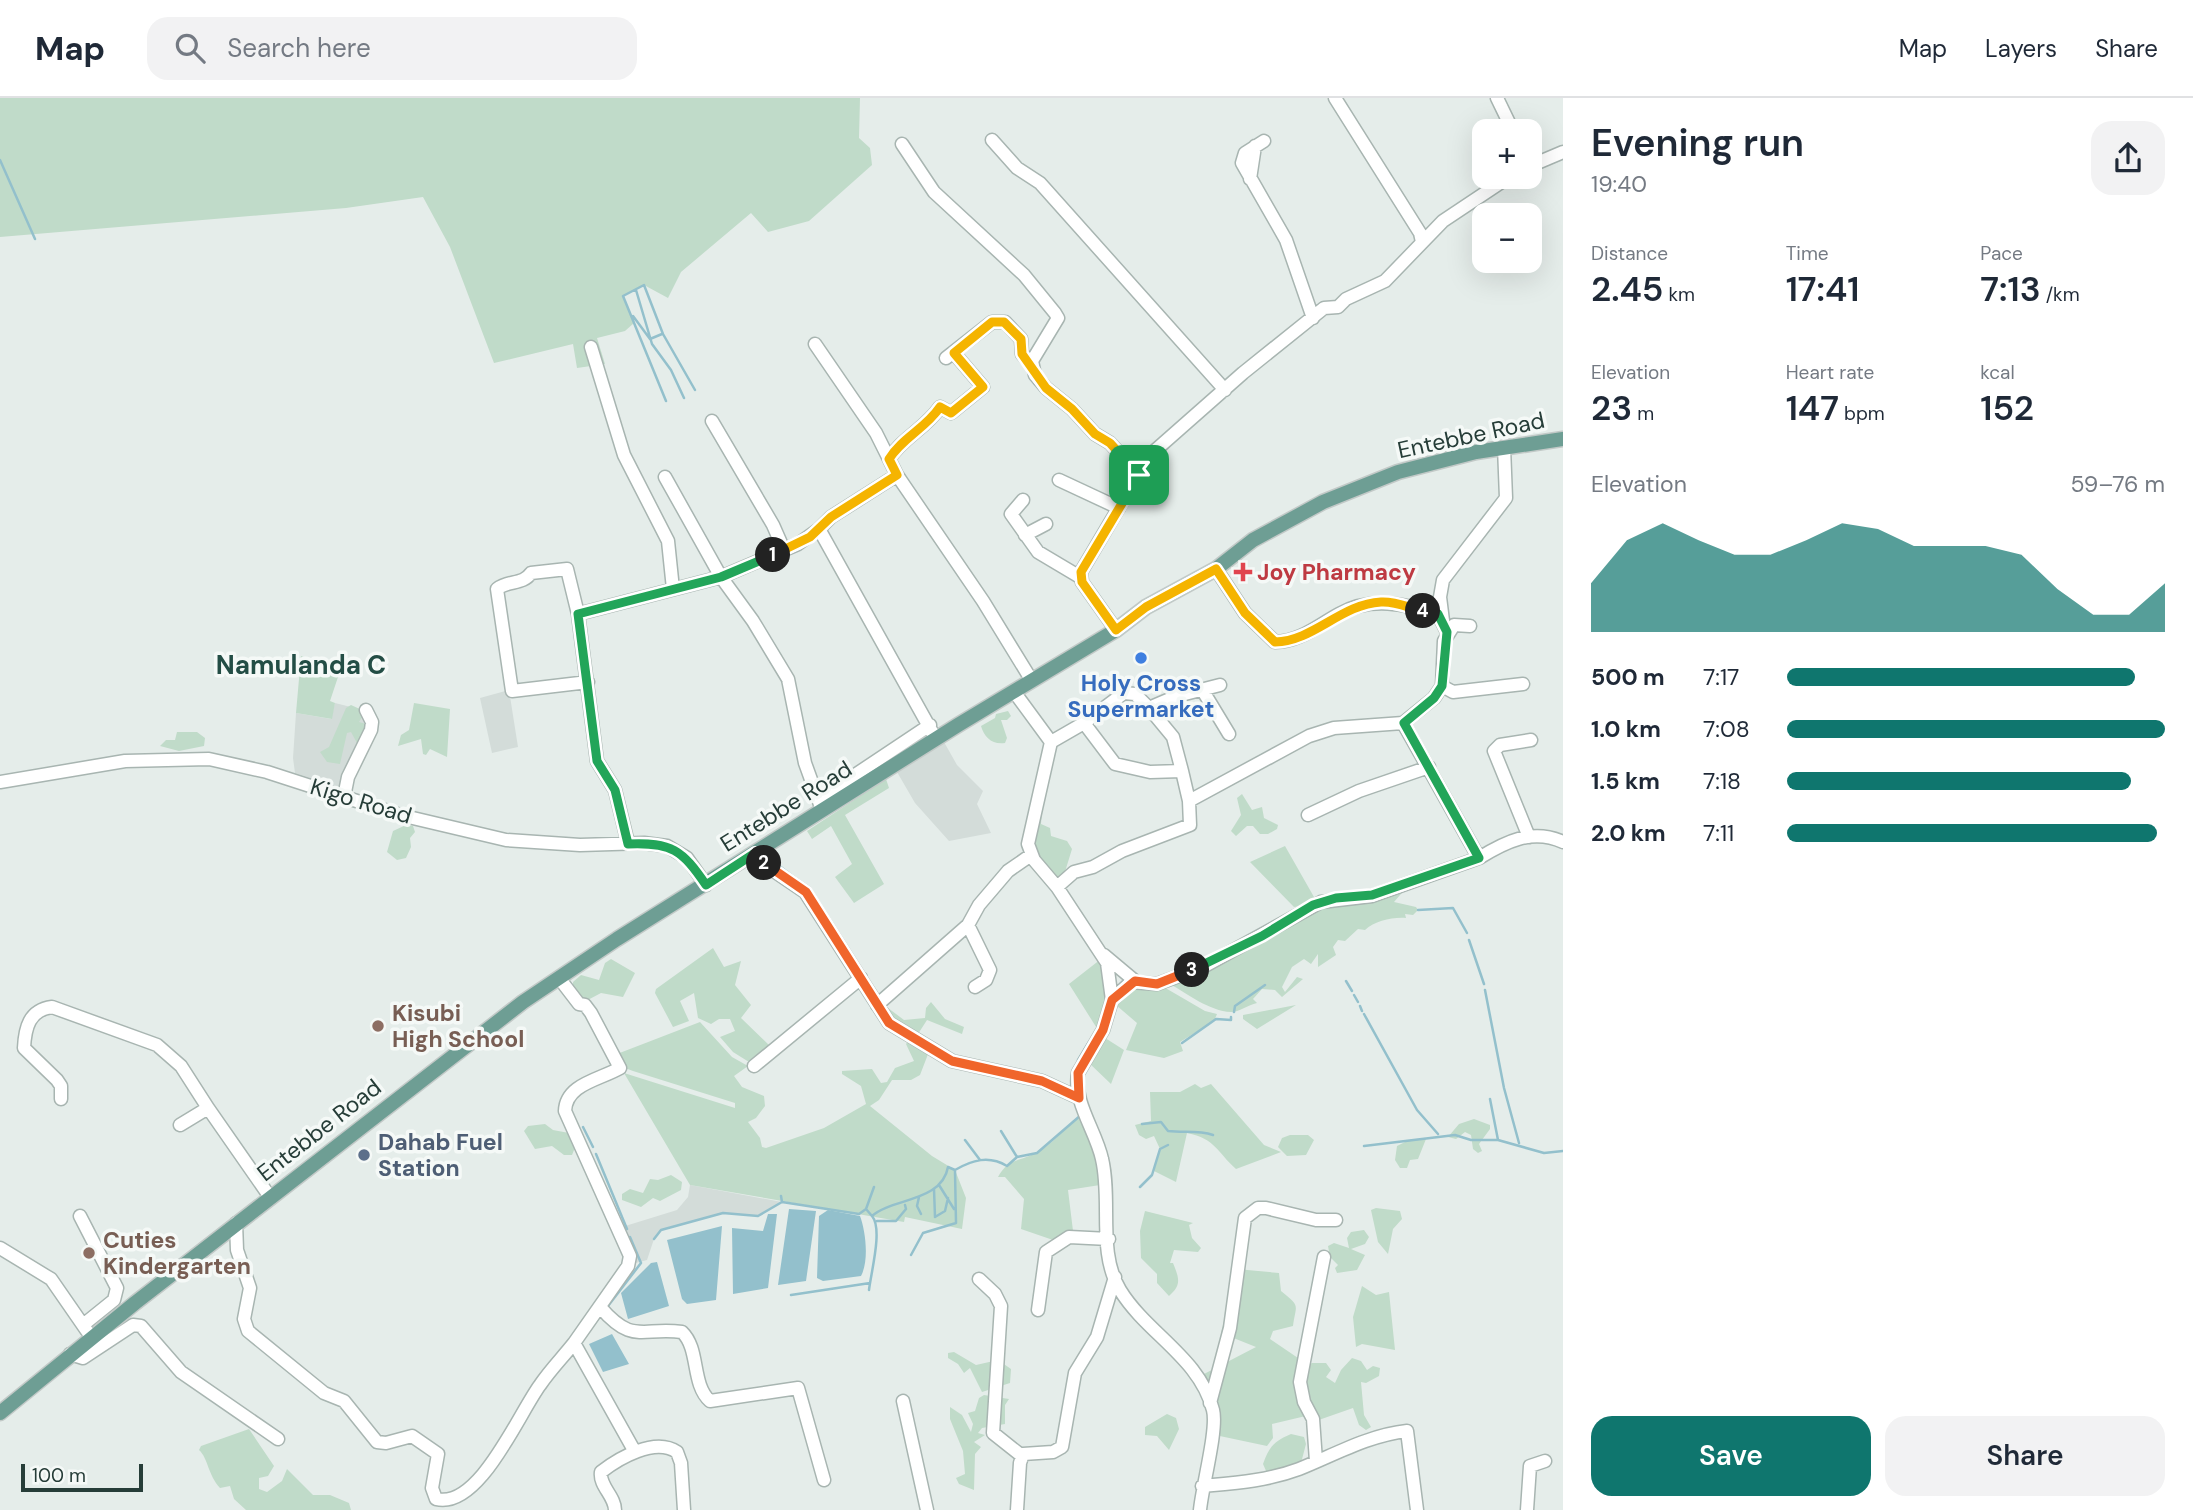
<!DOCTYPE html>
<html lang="en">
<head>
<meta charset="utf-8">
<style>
  body { margin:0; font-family:"DM Sans",sans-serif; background:#f2f2f3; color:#1f2937; height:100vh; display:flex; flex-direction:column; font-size:26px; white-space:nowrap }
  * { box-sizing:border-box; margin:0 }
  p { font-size:23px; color:#747a83 }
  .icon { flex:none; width:38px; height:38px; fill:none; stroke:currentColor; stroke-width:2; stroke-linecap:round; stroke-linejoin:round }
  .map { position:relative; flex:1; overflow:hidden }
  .panel { display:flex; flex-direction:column; background:#fff; width:630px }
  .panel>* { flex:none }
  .controls { position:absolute; left:1472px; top:21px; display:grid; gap:14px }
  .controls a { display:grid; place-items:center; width:70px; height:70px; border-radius:14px; background:#fff; box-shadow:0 7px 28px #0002; font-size:35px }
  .scale { position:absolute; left:21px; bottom:18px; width:122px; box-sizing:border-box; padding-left:7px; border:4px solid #263d38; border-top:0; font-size:19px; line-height:24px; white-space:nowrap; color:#263d38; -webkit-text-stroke:5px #f5f9f7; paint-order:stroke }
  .pin { position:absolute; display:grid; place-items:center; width:60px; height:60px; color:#fff; margin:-30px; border-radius:14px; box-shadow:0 4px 10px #0006 }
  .km { position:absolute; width:35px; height:35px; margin:-18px; border-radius:50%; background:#222; color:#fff; font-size:19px; line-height:35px; text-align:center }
  .round { display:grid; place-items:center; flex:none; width:74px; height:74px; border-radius:21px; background:#f2f2f3 }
  .head { display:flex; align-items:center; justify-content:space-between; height:119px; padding:0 28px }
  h1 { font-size:38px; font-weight:600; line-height:52px }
  .metrics { display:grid; grid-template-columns:repeat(3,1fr); gap:10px; height:119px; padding:7px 28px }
  .metrics div { display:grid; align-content:center }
  .metrics b { font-size:35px; font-weight:600 }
  .metrics small { font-size:19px; font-weight:400 }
  .metrics p { font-size:19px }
  .chart { height:196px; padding:14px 28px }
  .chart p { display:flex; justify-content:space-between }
  .chart svg { width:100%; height:126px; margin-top:7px; fill:#0f766e; opacity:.7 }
  .cta { display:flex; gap:14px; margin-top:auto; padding:14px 28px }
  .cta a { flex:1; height:80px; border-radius:21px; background:#0f766e; color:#fff; font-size:28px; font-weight:600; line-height:80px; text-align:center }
  .cta a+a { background:#f2f2f3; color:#1f2937 }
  ul { padding:0 28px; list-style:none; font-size:23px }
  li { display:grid; grid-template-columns:112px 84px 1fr; align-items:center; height:52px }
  li i { height:18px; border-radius:9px; background:#0f766e }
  header { display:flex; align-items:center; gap:42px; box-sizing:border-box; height:98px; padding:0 35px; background:#fff; border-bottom:2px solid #e0e1e3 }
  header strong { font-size:33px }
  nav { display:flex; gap:38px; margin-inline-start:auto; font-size:24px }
  .search { width:490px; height:63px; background:#f2f2f3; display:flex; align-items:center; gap:18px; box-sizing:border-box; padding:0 24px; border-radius:21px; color:#747a83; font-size:26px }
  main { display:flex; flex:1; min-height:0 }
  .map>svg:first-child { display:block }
  .built { fill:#d3dcd9 }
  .green { fill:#c0dbc9 }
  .water { fill:#93c0cc }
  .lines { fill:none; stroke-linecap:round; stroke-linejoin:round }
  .stream { stroke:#93c0cc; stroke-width:2.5 }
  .minor-casing { stroke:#a8b5b1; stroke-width:15 }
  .major-casing { stroke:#c2c9c7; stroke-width:17 }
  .minor { stroke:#fff; stroke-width:12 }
  .major { stroke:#6e9e94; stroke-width:14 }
  .split-1-casing { stroke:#fff; stroke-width:14 }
  .split-2-casing { stroke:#fff; stroke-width:14 }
  .split-3-casing { stroke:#fff; stroke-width:14 }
  .split-4-casing { stroke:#fff; stroke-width:14 }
  .split-5-casing { stroke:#fff; stroke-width:14 }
  .split-1 { stroke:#f5b400; stroke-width:9 }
  .split-2 { stroke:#22a559; stroke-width:9 }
  .split-3 { stroke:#f0652b; stroke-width:9 }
  .split-4 { stroke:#22a559; stroke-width:9 }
  .split-5 { stroke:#f5b400; stroke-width:9 }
  .health-dot { fill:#e0444e; stroke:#f5f9f7; stroke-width:2.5 }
  .shop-dot { fill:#3f7fe0; stroke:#f5f9f7; stroke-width:2.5 }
  .education-dot { fill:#8d6e63; stroke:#f5f9f7; stroke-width:2.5 }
  .service-dot { fill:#5c6f8a; stroke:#f5f9f7; stroke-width:2.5 }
  .labels { text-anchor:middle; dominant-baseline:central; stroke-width:7; stroke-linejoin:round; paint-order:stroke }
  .street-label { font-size:23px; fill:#263d38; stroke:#f5f9f7 }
  .health-label { font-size:23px; font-weight:bold; fill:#be3a42; stroke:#f5f9f7; text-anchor:start }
  .shop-label { font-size:23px; font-weight:bold; fill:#366cbe; stroke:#f5f9f7 }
  .education-label { font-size:23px; font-weight:bold; fill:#785e54; stroke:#f5f9f7; text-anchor:start }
  .service-label { font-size:23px; font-weight:bold; fill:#4e5e75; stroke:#f5f9f7; text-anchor:start }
  .quarter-label { font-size:26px; font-weight:bold; fill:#234d45; stroke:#f5f9f7 }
</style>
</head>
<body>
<header>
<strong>Map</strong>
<div class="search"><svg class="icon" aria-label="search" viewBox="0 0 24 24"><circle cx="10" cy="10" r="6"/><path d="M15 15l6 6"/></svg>Search here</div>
<nav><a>Map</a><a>Layers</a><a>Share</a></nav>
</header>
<main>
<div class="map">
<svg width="1563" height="1412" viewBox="0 0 1563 1412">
  <rect width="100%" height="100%" fill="#e5edea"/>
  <path class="built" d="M509,592L518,649L492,655L480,600Z
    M335,605L363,612L369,624L344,687L339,689L295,675L293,660L296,615L331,621Z
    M944,644L957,667L983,693L977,706L991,735L949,743L915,705L897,674Z
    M690,1087L782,1104L758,1118L723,1115L661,1132L654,1141L647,1162L632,1166L622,1129L677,1112L688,1099Z"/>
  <path class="green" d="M0,0H860L859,40L870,50L872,67L809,123L768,134L751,115L681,174L668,200L644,187L623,198L634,225L625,233L597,240L605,266L577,270L573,246L494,265L450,149L423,99L346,110L0,139Z
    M301,558L340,573L330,603L335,605L332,621L296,615Z
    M414,605L450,611L447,659L430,651L426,657L423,656L421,641L398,648L401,637L409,632Z
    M351,607L362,612L364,616L359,624L370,627L363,646L357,645L351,634L347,635L340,666L327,664L320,654L329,649L346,610Z
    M1008,613L1011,618L1007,622H1001L1007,640L1005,645C992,647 984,639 981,628L995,620L996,616Z
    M177,634H197L205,640L204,648L179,653L160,648L166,642H175Z
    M886,681L889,690L845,717L884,786L854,805L835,779L852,766L831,728L812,741L807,733Z
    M1242,696L1252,712L1262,709L1264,720L1278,727L1277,731L1268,736H1260L1253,728H1247L1236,738L1231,733L1241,717L1237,700Z
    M1042,713L1041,726L1050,730L1051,738L1067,743L1072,751L1064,777L1057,779C1030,748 1030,753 1042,713Z
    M406,727L413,728L415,734L410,740L411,749L406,760L397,762L387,754L393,733Z
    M1285,748L1314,799L1313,807L1407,789L1394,804L1416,809L1418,812L1413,817L1405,816L1406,820C1392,819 1375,823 1365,832L1358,831L1345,843L1338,842L1333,849L1336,857L1318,869V856L1311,866L1304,861L1292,869L1282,889L1285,894L1297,879L1303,881L1282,899L1275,892L1262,891L1253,901L1257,905C1248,907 1239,914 1231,914C1209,913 1188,896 1170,886L1310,807L1294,809L1250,764Z
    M713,850L724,869L741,863L735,887L751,907L741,920L771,949L749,964L733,954L720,939L735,933L730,921H719L711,926L698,920L694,895L680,903L689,923L673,929L655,895L656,891Z
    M611,861L635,875L623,899L601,895L584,904L573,890V884L581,877L599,882L605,865Z
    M1101,861L1107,902L1098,932L1069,886Z
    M1136,886L1162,888L1205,913L1217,916L1214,923L1180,944L1183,953L1164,960L1126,952L1137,925L1116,907Z
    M931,904L945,921L964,929L962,936L927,922L918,936L883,915L884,907L904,922L925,920L926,910Z
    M1296,907L1257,931L1243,921V917Z
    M700,924L732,959L748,968L734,978L742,989L764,998L765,1008L756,1020L748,1024L760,1040L762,1049L766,1050L824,1030L866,1006L861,988L842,976V973L872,971L881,985L887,984L895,970L914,963L906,946L909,942L930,951L920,977L911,982H892L879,1002L870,1008L932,1058L955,1072L966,1100L962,1131L905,1119L904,1124L690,1087L624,975L735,1010V1005L633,973L625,970L617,956Z
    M1102,938L1124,952L1111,986L1088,964Z
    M1195,986L1201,990L1211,986L1264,1047L1281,1054L1236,1071C1217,1054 1216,1041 1187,1035L1176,1084L1154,1073L1160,1051L1154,1038L1146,1041L1139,1037L1135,1027L1151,1023L1150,994H1180Z
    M1085,1015L1092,1034L1100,1087L1068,1092L1074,1141L1053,1142L1021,1131L1024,1101L1005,1079H998C1008,1060 1020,1064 1037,1054C1056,1045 1067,1025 1085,1015Z
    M1474,1021L1490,1027V1031L1479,1046L1482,1053L1478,1055L1473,1051L1471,1037L1465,1034L1456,1041L1448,1039L1459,1026Z
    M545,1026L553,1032L569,1035L576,1047L572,1057H564L552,1048L535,1051L524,1033L528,1028Z
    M1290,1037H1308L1314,1042L1306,1057L1287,1058L1278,1049L1282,1040Z
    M1426,1041L1418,1061L1410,1062L1407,1070H1400L1395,1062L1397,1048L1409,1042Z
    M671,1077L682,1084L681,1092L660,1103L653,1100L641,1109L622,1102V1096L630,1091L643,1095L650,1081L658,1082Z
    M1376,1110L1400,1113L1402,1121L1393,1131L1388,1156L1378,1144L1371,1112Z
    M1145,1113L1193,1125L1189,1127L1192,1140L1201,1150L1198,1154L1174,1152L1170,1165H1173C1179,1180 1182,1187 1169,1198L1157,1185V1176L1141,1160L1140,1133Z
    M1364,1132L1369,1139L1365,1146L1351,1151L1365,1157L1357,1172L1337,1175L1335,1170L1338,1167L1330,1159L1328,1148L1334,1145L1349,1150L1347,1140L1351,1134Z
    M1237,1171L1279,1175L1281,1193C1301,1209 1296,1206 1293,1228L1273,1233L1270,1241L1298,1260L1299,1273L1312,1265H1326L1331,1272L1326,1279L1335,1285L1341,1272L1352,1260L1361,1263L1367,1272L1373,1268L1380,1270L1379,1278L1366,1285L1361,1284L1364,1317L1371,1329L1366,1332L1359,1327L1353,1310L1313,1324L1310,1317L1272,1326L1273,1340L1267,1348L1215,1337L1210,1289L1204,1276L1256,1249L1221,1235Z
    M1362,1188L1376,1197L1389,1194L1395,1252L1362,1246L1356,1249L1353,1219Z
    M954,1254L976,1267L998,1262L1011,1271L1010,1285L982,1294L970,1270L964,1275L958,1266L948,1260V1255Z
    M984,1297L1009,1301L1005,1307V1326L982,1330L978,1335L985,1337L974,1344L981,1349L975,1356L974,1392L959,1386L956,1380L965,1376L963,1353L950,1321V1309L962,1317L971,1334L973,1326L968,1315L975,1313L979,1300Z
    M1167,1316L1176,1320L1179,1331L1169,1352L1157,1338L1145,1337V1329Z
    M249,1331L274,1368L268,1378L259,1380V1391L267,1394L282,1383L287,1371L313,1397H330L349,1405L351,1412H246L234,1401L230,1388L220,1390C208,1377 208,1360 199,1352L201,1348Z
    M1291,1336L1304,1339L1306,1346L1301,1365L1267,1375L1263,1366C1269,1349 1274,1343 1291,1336Z"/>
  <path class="water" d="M789,1111L816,1113L806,1183L778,1187Z
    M828,1112L860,1118C866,1134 869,1163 861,1178L823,1183L817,1180L819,1118Z
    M768,1116H777L768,1190L733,1196L732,1130L763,1133Z
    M722,1128L716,1202L687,1206L682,1201L667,1142Z
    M657,1164L669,1208L628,1221L621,1195L651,1165Z
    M612,1236L629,1266L603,1274L589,1246Z"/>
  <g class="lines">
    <path class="stream" d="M0,62L35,141
      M636,192L652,246L671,272L684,300
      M633,218L650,241L662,236
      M666,303L623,198L644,187L663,236L695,292
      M770,761L810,791
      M1418,812L1453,810L1467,835
      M1469,842L1484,886
      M1346,883L1352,893
      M1485,892L1504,990L1519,1045
      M1354,897L1358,904
      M1360,908L1362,913
      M1234,914L1235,908L1265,887
      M1364,916L1417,1012L1438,1036
      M1182,945L1216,921L1231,922V919
      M1078,962L1089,944
      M1490,1001L1498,1042
      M1142,1026L1161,1024L1168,1033C1184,1035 1198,1032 1213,1037
      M583,1029L593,1049
      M1001,1033L1017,1059
      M965,1042L980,1062
      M1364,1048L1455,1037L1471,1042H1498L1544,1055L1563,1053
      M596,1056L627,1131
      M939,1087L954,1111
      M1140,1089L1152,1077L1160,1051L1168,1047
      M934,1091L935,1119
      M781,1098L782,1104L859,1116L866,1111L872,1118
      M919,1099L917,1108L921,1116
      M866,1111L874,1089
      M935,1119L945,1113L948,1100
      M877,1123H896L906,1111L905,1107
      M654,1141L661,1132L723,1115L758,1118L782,1104
      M911,1157L923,1135L956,1125L955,1073
      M869,1192C871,1174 883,1131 872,1118C892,1100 942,1104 948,1069L955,1072C972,1062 989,1057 1007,1068L1017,1059L1037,1055L1081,1017
      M791,1197L870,1185
      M608,1208L641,1165L630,1139"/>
    <defs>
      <path id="minor" d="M1335,0L1420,135L1422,144
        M1497,0L1513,33
        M992,42L1017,70L1040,85L1225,292
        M1264,43L1245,55L1242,65L1286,142L1313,220
        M902,46L934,94L1024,177L1055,215L1058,220L1032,263L1035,277L1046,290L1072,311L1095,336L1110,345L1139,377
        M1530,68L1563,54
        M1250,81L1255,48
        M815,246L876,335L897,377L983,503L1032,583
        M591,249L624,357L668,443L673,491
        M946,260L992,224H1005L1021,241L1022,256L1032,267
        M712,323L773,427L784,452
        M889,361C902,340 926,330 940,309L951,315L983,289L954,255
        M897,377L831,419L819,431L936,641
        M665,379L721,479L753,523L788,581L805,665L822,712
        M1059,382L1119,410
        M1023,402L1011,416L1038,454L1080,479
        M1025,437L1046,426
        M1216,471L1245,515L1275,544C1301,543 1317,528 1339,516C1371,498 1405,506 1438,516L1447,534
        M578,516L567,471L531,475C523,487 508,482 497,491L512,593L588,584
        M1443,523L1440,499L1443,482L1506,400L1504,349
        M1116,532L1082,484L1081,474L1150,357L1243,275L1324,210L1338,209L1346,201L1385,183L1443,123L1509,79
        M1442,588L1453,594L1523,586
        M1203,593L1229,636
        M1015,595L1051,644L1028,746L1034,762L1057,789L1107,865L1112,902L1103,932L1078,975C1073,1004 1096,1033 1102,1061C1112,1103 1097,1154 1120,1192C1147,1236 1200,1260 1213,1312C1218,1331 1202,1389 1200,1412
        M1149,610L1173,639L1182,673
        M1084,625L1115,666L1150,674L1182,673L1189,703
        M1403,625L1479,760C1505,744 1532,730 1563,744
        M1051,644L1084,625L1124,595L1135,596L1149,610L1177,598L1220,587
        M0,684L125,663L209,661L267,674L400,717L506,742L580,747L644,745L667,748L687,760L706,787
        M344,699L348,679L371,632L372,624L366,612
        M819,701L930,627
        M1308,717L1359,693L1429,669
        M1529,739L1494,653L1500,647L1531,642
        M628,745L615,692L597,663L578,516L721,479L798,446L819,431
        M755,755L765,767L805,794L889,925L952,963L1042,983L1079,1000
        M1057,789L1074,774L1093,769L1122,753L1190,727L1189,703L1309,638L1334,630L1403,625L1434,600L1442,588L1444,543L1454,527L1470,528
        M968,827L990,872L986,882L975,889
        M1104,857L1135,883
        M559,880L579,906L585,907L591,915L620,970C599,982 566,986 565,1013L630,1158L628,1168L574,1245L635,1354
        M1112,902L1131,884L1157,886L1203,869L1321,804L1372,798L1479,760
        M877,907L968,827L979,807L1008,773L1031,757
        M754,968L861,880
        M61,1001V988L57,982L24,950C25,930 29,912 52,909L157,947L181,968L208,1010L180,1027
        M208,1010L270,1099
        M80,1118L117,1190L114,1202L83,1227
        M236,1125L237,1152L250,1190L244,1221L248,1233L324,1295L344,1303L377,1344L386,1345L412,1338L438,1356L432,1390L436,1401C479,1412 519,1315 540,1287C550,1272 563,1259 574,1245
        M0,1150L51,1181L87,1233
        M979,1181L995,1196L1001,1208L993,1335L1022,1358
        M600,1209C633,1247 641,1229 682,1234C700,1251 691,1286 710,1303L798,1290L824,1382
        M1038,1212L1046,1154L1069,1139L1109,1141
        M70,1256L83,1260L133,1227L141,1228L181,1274L278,1341
        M903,1303L927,1412
        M1210,1305L1230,1230L1245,1120L1258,1110H1266L1316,1122H1336
        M1316,1363L1313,1321L1304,1304L1300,1284L1324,1159
        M1202,1388C1235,1385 1267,1383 1299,1371C1334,1357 1369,1337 1407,1333L1417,1412
        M615,1412C615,1398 599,1388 601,1374C619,1360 655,1339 677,1354L681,1365L684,1412
        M1017,1412L1020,1365L1023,1356L1053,1354L1062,1349L1075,1275L1097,1239L1115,1179
        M1527,1412L1530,1368L1545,1363"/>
      <path id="major" d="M0,1315L135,1205L523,904L617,841L958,627L1116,532L1146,509L1216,471L1253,442L1323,404L1398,374L1476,354L1563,341"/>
    </defs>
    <use href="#minor" class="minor-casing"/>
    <use href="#major" class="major-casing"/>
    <use href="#minor" class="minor"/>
    <use href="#major" class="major"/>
  </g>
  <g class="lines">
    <defs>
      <path id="split-1" d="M773,457L810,439L831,419L897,377L889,361C902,340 926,330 940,309L951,315L983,289L954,255L992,224H1004L1021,241L1022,256L1046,290L1072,311L1095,336L1110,345L1139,377"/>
      <path id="split-2" d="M764,765L755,755L706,787C682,752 672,744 628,746L615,692L597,663L578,516L721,479L773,457"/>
      <path id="split-3" d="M764,765L806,794L889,925L952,963L1042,983L1079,1000L1078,975L1103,932L1112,902L1135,883L1157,886L1192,872"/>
      <path id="split-4" d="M1192,872L1262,838L1313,807L1336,800L1372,797L1479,760L1404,625L1434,600L1442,588L1447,534L1438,516L1423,513"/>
      <path id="split-5" d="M1139,377L1081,474L1082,484L1116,532L1146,509L1216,471L1245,515L1275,544C1314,543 1341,506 1381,504C1396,503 1409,510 1423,513"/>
    </defs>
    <use href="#split-1" class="split-1-casing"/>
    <use href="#split-2" class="split-2-casing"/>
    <use href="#split-3" class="split-3-casing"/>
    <use href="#split-4" class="split-4-casing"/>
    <use href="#split-5" class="split-5-casing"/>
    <use href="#split-1" class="split-1"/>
    <use href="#split-2" class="split-2"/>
    <use href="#split-3" class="split-3"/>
    <use href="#split-4" class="split-4"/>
    <use href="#split-5" class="split-5"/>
  </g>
  <path class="health-dot" d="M1239.5 463.5h7v7h7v7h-7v7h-7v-7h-7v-7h7z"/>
  <circle class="shop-dot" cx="1141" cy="560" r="7"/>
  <g class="education-dot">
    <circle cx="378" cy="928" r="7"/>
    <circle cx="89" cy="1155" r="7"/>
  </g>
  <circle class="service-dot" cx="364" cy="1057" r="7"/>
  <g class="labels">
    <g class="street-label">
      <text transform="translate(1471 337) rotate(-12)">Entebbe Road</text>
      <text transform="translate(361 703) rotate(17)">Kigo Road</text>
      <text transform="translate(786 708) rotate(-32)">Entebbe Road</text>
      <text transform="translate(319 1032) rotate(-38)">Entebbe Road</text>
    </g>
    <g class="health-label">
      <text x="1257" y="474">Joy Pharmacy</text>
    </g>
    <g class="shop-label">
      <text x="1141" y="585">Holy Cross<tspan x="1141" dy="26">Supermarket</tspan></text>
    </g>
    <g class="education-label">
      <text x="392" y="915">Kisubi<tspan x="392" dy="26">High School</tspan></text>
      <text x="103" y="1142">Cuties<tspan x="103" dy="26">Kindergarten</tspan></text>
    </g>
    <g class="service-label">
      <text x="378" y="1044">Dahab Fuel<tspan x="378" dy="26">Station</tspan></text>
    </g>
    <g class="quarter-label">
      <text x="301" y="567">Namulanda C</text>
    </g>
  </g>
</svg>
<div class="controls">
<a>+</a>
<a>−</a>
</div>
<div class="scale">100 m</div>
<div class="pin" style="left:1139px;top:377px;background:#1e9e55"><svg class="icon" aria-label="arrive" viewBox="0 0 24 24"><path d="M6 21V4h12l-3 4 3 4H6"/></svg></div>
<b class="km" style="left:773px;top:457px">1</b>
<b class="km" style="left:764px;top:765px">2</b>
<b class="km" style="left:1192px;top:872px">3</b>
<b class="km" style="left:1423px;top:513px">4</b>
</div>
<section class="panel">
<div class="head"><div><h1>Evening run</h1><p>19:40</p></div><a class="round"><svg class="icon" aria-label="share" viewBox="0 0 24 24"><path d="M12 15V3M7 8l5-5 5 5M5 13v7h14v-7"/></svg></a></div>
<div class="metrics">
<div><p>Distance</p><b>2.45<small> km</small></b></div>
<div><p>Time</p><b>17:41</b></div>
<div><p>Pace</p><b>7:13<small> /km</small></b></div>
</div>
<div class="metrics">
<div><p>Elevation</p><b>23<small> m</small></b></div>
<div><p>Heart rate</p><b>147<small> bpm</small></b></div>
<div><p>kcal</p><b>152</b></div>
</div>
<div class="chart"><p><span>Elevation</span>59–76 m</p>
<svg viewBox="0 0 160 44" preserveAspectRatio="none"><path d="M0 44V27L10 12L20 6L30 12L40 17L50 17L60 12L70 6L80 8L90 14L100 14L110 14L120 17L130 29L140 38L150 38L160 27V44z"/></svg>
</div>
<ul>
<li><b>500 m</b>7:17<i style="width:92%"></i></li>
<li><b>1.0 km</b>7:08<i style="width:100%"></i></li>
<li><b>1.5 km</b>7:18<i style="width:91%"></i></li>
<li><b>2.0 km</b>7:11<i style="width:98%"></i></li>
</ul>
<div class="cta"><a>Save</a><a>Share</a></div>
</section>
</main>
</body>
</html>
